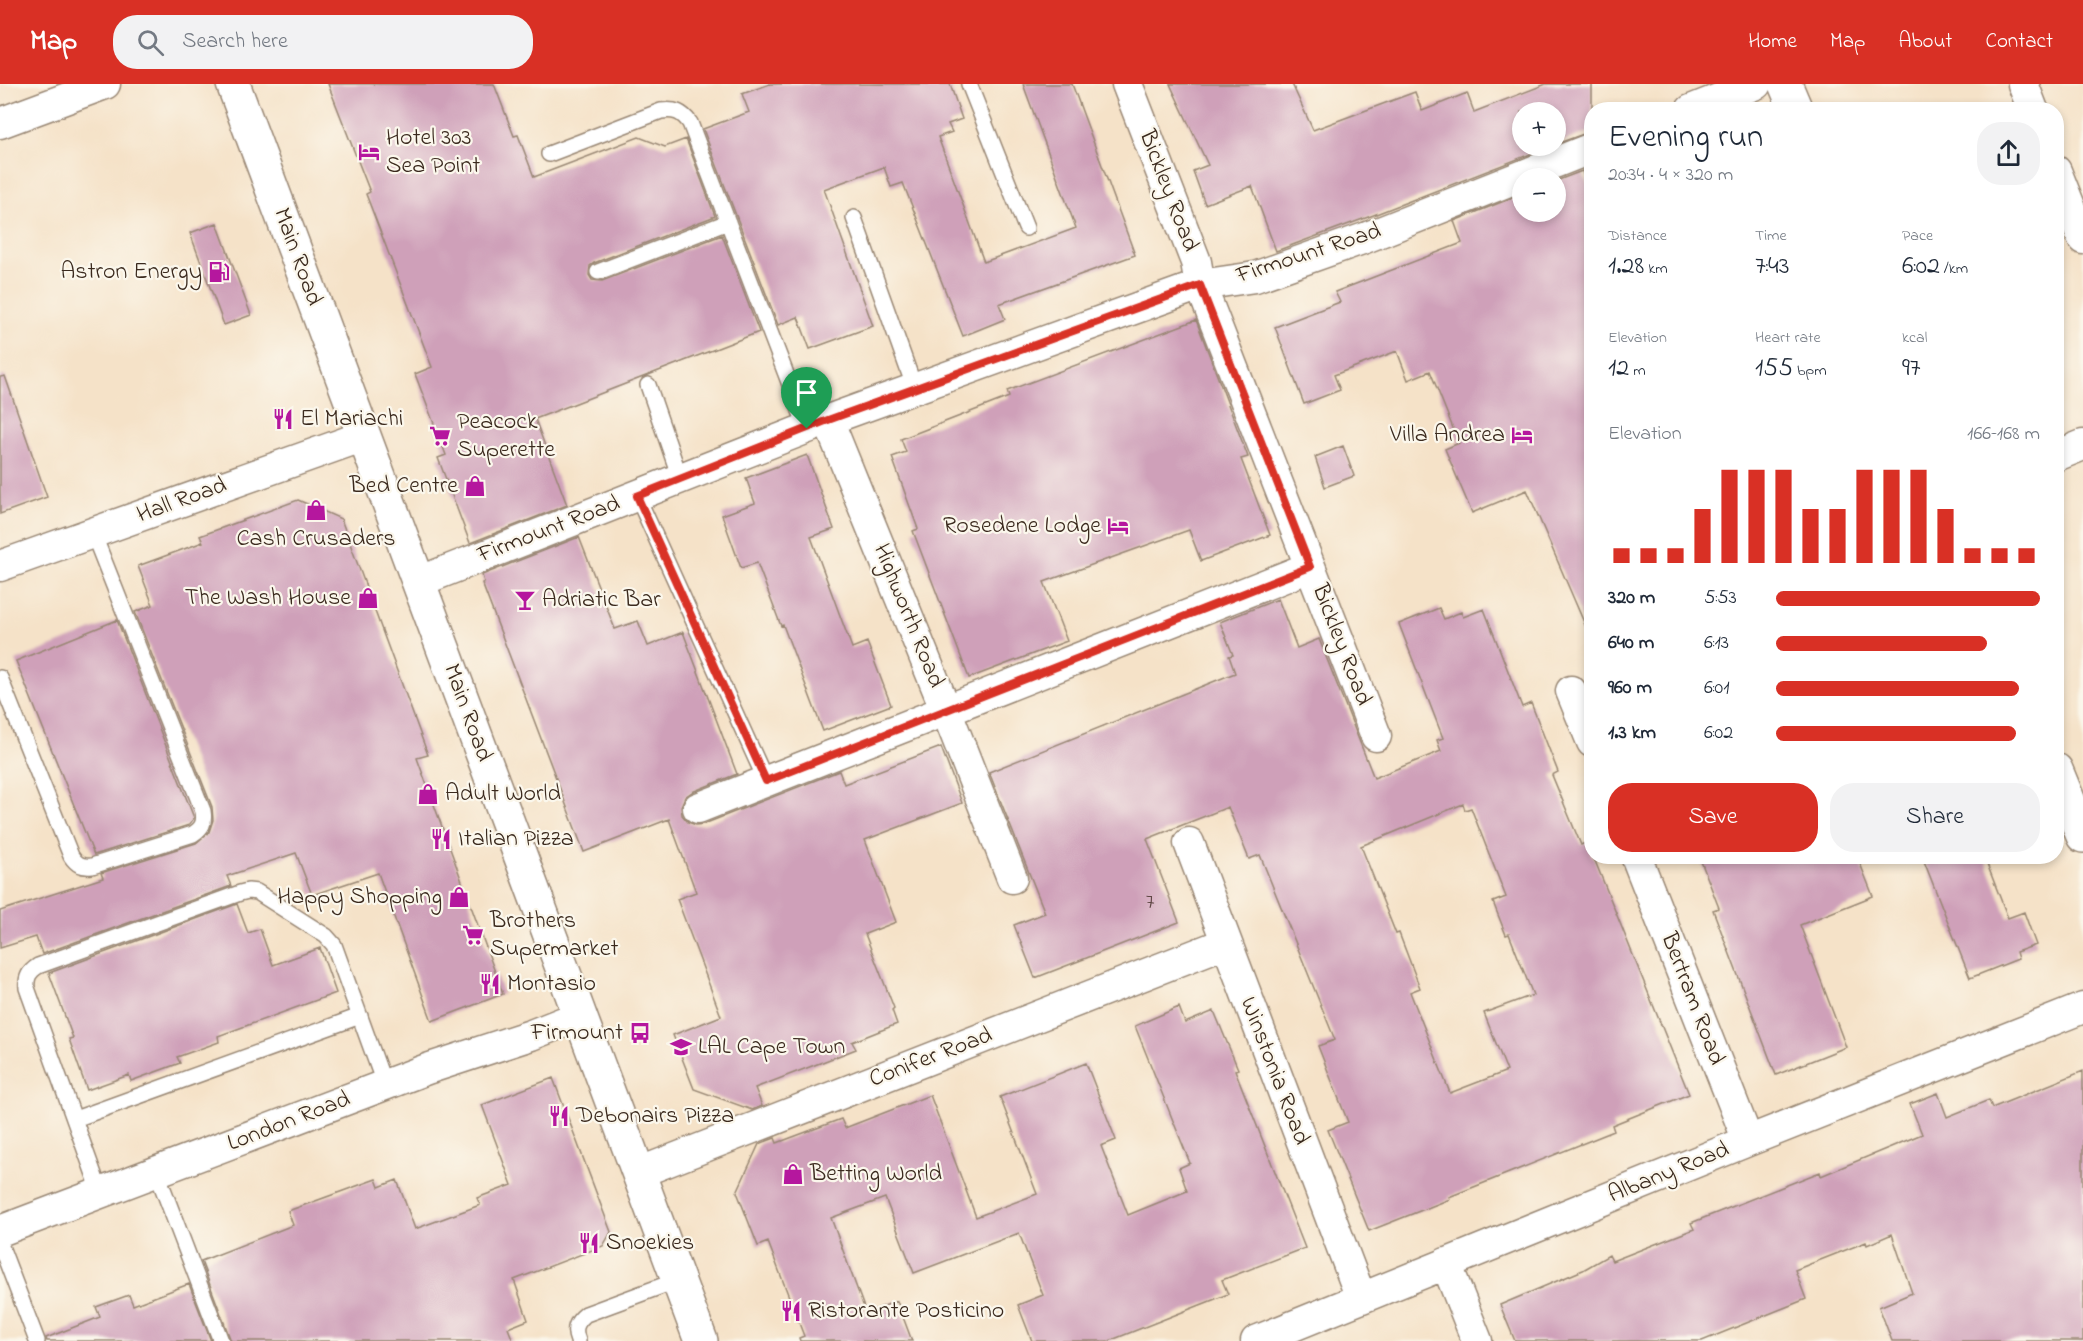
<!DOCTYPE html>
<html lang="en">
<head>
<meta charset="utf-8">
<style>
  body { margin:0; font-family:"Indie Flower",sans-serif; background:#f2f2f3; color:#1f2937; height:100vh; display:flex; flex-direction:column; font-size:22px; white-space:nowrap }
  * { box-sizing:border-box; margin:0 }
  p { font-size:20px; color:#747a83 }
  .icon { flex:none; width:33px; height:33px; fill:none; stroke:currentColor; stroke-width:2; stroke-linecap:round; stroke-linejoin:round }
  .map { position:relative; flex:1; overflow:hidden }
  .panel { position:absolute; left:1584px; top:18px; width:480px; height:762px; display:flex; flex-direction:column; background:#fff; border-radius:24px; box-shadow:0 3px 9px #0003 }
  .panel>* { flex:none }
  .fabs { position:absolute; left:1512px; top:18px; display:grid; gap:12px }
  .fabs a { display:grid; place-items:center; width:54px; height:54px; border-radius:50%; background:#fff; box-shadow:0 3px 9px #0003; font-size:30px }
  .pin { position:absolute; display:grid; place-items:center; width:51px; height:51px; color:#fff; margin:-62px -26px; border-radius:50% 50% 50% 0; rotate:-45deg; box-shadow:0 0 6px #0007 }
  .pin .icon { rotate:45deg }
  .round { display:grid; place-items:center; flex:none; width:63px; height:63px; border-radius:24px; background:#f2f2f3 }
  .summary { display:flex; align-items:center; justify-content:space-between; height:102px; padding:0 24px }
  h1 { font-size:33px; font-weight:600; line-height:45px }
  .stats { display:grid; grid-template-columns:repeat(3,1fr); gap:9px; height:102px; padding:6px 24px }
  .stats div { display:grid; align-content:center }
  .stats b { font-size:26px; font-weight:600 }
  .stats small { font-size:16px; font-weight:400 }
  .stats p { font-size:16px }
  .chart { height:168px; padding:12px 24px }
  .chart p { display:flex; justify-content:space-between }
  .chart svg { width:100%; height:108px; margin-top:6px; stroke:#d93025; stroke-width:6 }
  .cta { display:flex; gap:12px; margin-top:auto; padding:12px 24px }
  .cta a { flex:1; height:69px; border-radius:24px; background:#d93025; color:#fff; font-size:24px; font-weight:600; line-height:69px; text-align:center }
  .cta a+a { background:#f2f2f3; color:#1f2937 }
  ul { padding:0 24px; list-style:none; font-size:20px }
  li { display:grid; grid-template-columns:96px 72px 1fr; align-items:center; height:45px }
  li i { height:15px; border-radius:8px; background:#d93025 }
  header { display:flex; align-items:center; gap:36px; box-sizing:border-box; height:84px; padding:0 30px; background:#d93025; color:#fff }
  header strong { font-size:28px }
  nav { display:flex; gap:33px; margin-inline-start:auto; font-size:21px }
  .search { width:420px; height:54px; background:#f2f2f3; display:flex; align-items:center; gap:15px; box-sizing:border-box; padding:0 21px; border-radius:24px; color:#747a83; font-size:22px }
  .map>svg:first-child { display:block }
  .building { fill:#cfa0b9; fill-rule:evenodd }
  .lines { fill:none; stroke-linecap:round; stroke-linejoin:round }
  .service-casing { stroke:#988673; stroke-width:18 }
  .minor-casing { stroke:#988673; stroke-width:33 }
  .tertiary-casing { stroke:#988673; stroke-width:36 }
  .secondary-casing { stroke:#988673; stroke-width:36 }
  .service { stroke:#fff; stroke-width:15 }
  .minor { stroke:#fff; stroke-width:30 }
  .tertiary { stroke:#fff; stroke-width:33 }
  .secondary { stroke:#fff; stroke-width:33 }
  .route-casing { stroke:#fff; stroke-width:12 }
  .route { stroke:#d93025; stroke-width:8 }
  .labels { text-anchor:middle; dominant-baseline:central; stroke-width:4.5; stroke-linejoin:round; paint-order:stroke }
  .number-label { font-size:21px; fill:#604845 }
  .poi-label { font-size:24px; fill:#3b2a1e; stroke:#fbf7ec; text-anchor:start }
  .street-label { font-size:24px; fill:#3b2a1e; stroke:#fbf7ec }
</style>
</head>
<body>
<header>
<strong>Map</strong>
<div class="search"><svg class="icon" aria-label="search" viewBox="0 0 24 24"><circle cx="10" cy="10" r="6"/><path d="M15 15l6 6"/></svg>Search here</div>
<nav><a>Home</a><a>Map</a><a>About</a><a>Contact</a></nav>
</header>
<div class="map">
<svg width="2083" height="1257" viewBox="0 0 2083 1257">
  <rect width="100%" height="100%" fill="#fbf7ec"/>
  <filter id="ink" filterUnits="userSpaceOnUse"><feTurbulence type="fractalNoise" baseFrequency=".0167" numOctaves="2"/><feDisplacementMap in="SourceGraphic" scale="12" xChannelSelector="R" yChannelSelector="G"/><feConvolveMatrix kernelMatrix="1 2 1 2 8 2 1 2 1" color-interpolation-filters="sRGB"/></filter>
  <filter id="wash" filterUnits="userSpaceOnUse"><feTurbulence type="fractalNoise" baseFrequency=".008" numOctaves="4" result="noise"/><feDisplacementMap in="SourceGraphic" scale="24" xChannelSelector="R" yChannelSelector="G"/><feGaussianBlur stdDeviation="1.35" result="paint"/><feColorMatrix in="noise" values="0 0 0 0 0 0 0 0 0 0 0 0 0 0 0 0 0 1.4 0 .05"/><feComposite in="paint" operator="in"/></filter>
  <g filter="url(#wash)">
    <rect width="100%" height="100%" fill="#f5e2c8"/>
    <g id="blocks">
      <path class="building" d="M328,0H494L514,52L518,51L534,93L639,53L665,63L686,55L715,132L594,179L590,182L589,191L592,196L602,197L722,151L759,248L535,335L567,421L470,459L438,374L446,371L415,290L432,283L366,110L370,108Z
        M770,0H950L962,35L948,40L952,48L938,53L984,178L1076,144L1023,0H1072L1135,171L999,220L1005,235L963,252L903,99L891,103L884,83L824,105L873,242L810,265L798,233L778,241L703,45L749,28L742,10Z
        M1170,0H1292L1313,46L1415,8L1422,27L1467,9L1474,28L1546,0H1592V47L1556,60V28H1522V62H1551L1371,132L1276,167L1252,102L1205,120L1193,87L1208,81Z
        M1582,87L1592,111V557L1527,406L1472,429L1445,365L1459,359L1430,287L1408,296L1397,267L1334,291L1340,306L1304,320L1275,243L1340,218L1335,208L1462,159L1454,137L1522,110V128H1556V97Z
        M217,139L251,231L224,241L190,149Z
        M1196,236L1248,373L1241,375L1270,451L1201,477L1189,446L1044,498L1067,557L969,594L913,447L918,445L892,373L906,368L901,355L1009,313L1007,307Z
        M5,292L47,413L0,430V293Z
        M1343,362L1354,392L1325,403L1315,373Z
        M807,371L834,445L811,453L852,564L867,558L891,621L823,647L783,541L781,542L757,479L741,484L722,431L755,419L746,394Z
        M298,416L341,435L428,671L417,674L503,910L432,937L378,789L312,811L296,769L227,792L231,802L42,870L36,853L0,864V827L103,794L101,789L196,759L209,748L213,736L212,723L135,528L153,521L138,482L203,458L200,452Z
        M579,453L615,545L638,537L648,562L683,548L737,690L692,708L685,713L681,722L682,731L688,738L696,741L704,740L839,687L844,700L941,663L962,719L865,756L896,838L865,850L894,924L892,926L897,940L852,958L856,965L755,1004L762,1022L752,1026L694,1005L673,951L721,932L677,815L696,808L669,735L584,768L482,499L484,498L482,491Z
        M1278,515L1297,564L1319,555L1374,694L1441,667L1437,656L1443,654L1399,540L1439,524L1444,535L1461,528L1463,533L1484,525L1522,623L1531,619L1558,688L1552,691L1581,761L1587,758L1592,772H1593L1689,1010L1612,1041L1614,1047L1449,1113L1450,1115L1369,1147L1328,1046L1348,1038L1318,962L1335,956L1260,771L1249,775L1228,723L1147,755L1179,838L1035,894L1014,841L1045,829L989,688L1235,589L1229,572L1233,571L1220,538ZM1463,720L1465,726L1471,724L1506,813L1493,818L1506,851L1509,850L1533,911L1484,929L1507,987L1450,1009L1410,908L1420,904L1399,849L1396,850L1361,762Z
        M117,536L194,734L189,741L94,771L16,577Z
        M1699,772H1857L1873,812L1800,841L1846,963L1776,991L1713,826L1719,824Z
        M1922,772H1984L2008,834L2024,828L2036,861L2016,868L2018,875L1970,894Z
        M237,820L248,849L260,845L273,881L320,864L336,909L218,952L219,958L177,973L180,979L131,997L129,991L87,1006L69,955L73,954L49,889Z
        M1179,923L1185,939L1214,927L1238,985L1235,986L1305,1164L1222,1196L1228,1210L1109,1257H1032L1018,1221L1043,1211L1019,1149L914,1189L885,1114L831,1134L866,1229L897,1217L912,1257H800L799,1254L804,1252L768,1158L758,1162L737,1108L759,1060L775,1054L777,1059L841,1035L845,1044L930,1011L976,1133L1037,1110L1000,1013L1086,979L1116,1056L1101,1062L1128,1131L1187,1107L1179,1084L1190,1079L1135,942Z
        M2083,987V1257H1892L1879,1223L1912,1209L1892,1150L1867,1161L1866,1158L1795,1186L1806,1215L1702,1257H1515L1500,1221L1583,1186L1609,1171L1612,1177L1694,1145L1691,1139L1820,1088L1821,1092L1922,1050L1910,1020L1938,1009L1947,1033L1989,1016L1992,1024Z
        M553,994L611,1148L603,1162L514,1196L528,1236L508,1244L513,1257H231L201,1177L293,1141L288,1127L376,1095L379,1103L397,1096L415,1145L480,1121L477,1114L512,1101L482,1021Z
        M189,1200L211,1257H47L46,1254L100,1233L96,1223L129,1211L133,1221Z"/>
    </g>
  </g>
  <g filter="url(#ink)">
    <use href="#blocks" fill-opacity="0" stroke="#988673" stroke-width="1.5"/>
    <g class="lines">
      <defs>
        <path id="service" d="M969,0L1026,144
          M549,70L661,27C675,25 682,28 690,39L807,345
          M854,134L915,305
          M598,188L728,138
          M648,301L680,394
          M637,412L766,697
          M0,594L71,772C77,781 82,783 92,782L193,750C202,744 205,739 203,727L93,449
          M75,1035L360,932
          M157,1089L221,1257
          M101,1110L27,904C26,893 29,888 38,882L240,809L248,807L257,808L326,852L334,861L385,1002
          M0,1160L37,1257
          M578,1257C573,1245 576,1238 586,1230L678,1196"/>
        <path id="minor" d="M1127,0L1196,178L1200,201L1208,220L1376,652
          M2023,0L2033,26
          M1691,26L1756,0
          M0,39L105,0
          M2056,87L2083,155
          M828,336L950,636L1012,794
          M2056,372L2083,361
          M0,482L364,352
          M418,498L828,336L1200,201L1255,193L1365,154L1592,64
          M1571,607L1592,658
          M698,724L1310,483
          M1189,759L1361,1214
          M1636,772L1748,1057
          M638,1089L1225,859
          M0,1147L427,985L531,951L579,932
          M1446,1179L1477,1257
          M1256,1257L1748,1057L2083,924"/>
        <path id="tertiary" d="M1785,0L1796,26
          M2056,686L2083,752"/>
        <path id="secondary" d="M233,0L701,1257"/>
      </defs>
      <use href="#service" class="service-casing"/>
      <use href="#minor" class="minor-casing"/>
      <use href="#tertiary" class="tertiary-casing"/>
      <use href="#secondary" class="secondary-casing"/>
      <use href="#service" class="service"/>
      <use href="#minor" class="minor"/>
      <use href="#tertiary" class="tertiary"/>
      <use href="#secondary" class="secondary"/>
    </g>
  </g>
  <g class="lines" filter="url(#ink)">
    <defs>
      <path id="route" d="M1200,201L1310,483L766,697L637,412L828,336Z"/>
    </defs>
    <use href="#route" class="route-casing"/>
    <use href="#route" class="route"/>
  </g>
  <defs>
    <symbol id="hotel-bare" viewBox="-9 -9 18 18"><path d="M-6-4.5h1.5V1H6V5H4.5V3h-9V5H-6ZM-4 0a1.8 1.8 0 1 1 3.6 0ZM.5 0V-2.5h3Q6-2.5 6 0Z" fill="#b5179e" stroke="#fbf7ec" stroke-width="2.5" paint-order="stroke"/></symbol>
    <symbol id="fuel-bare" viewBox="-9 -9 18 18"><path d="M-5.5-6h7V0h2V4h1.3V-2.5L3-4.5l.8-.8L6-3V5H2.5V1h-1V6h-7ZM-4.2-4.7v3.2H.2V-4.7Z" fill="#b5179e" stroke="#fbf7ec" stroke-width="2.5" paint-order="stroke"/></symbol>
    <symbol id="restaurant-bare" viewBox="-9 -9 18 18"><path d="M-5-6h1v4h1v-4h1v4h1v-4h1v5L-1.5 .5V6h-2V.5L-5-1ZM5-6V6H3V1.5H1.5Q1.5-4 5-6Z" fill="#b5179e" stroke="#fbf7ec" stroke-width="2.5" paint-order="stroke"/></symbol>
    <symbol id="supermarket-bare" viewBox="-9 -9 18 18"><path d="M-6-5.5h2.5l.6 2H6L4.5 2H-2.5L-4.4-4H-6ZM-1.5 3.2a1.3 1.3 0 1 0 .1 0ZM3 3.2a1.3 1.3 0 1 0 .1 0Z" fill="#b5179e" stroke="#fbf7ec" stroke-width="2.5" paint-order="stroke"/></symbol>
    <symbol id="shop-bare" viewBox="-9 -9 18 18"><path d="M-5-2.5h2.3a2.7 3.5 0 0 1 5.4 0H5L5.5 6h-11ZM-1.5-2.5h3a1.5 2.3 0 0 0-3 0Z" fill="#b5179e" stroke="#fbf7ec" stroke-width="2.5" paint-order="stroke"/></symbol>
    <symbol id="bar-bare" viewBox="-9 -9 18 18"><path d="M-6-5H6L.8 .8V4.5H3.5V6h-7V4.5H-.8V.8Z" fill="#b5179e" stroke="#fbf7ec" stroke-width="2.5" paint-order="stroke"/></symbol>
    <symbol id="bus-bare" viewBox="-9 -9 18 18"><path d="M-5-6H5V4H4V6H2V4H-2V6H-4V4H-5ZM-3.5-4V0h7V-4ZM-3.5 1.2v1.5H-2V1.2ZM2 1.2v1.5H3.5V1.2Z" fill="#b5179e" stroke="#fbf7ec" stroke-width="2.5" paint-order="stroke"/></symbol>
    <symbol id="school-bare" viewBox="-9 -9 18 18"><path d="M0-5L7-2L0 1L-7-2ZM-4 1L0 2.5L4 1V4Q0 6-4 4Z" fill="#b5179e" stroke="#fbf7ec" stroke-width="2.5" paint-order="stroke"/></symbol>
  </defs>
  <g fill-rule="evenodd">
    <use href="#hotel-bare" x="354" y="53" width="30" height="30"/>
    <use href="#fuel-bare" x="204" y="173" width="30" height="30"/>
    <use href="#restaurant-bare" x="268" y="320" width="30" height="30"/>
    <use href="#hotel-bare" x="1507" y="336" width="30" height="30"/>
    <use href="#supermarket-bare" x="425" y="337" width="30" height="30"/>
    <use href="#shop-bare" x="460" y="387" width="30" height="30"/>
    <use href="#shop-bare" x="301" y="411" width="30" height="30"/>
    <use href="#hotel-bare" x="1103" y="427" width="30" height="30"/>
    <use href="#shop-bare" x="353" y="499" width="30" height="30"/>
    <use href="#bar-bare" x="510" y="501" width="30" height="30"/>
    <use href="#shop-bare" x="413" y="695" width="30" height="30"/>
    <use href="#restaurant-bare" x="426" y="740" width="30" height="30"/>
    <use href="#shop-bare" x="444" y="798" width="30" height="30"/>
    <use href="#supermarket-bare" x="458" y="836" width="30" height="30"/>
    <use href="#restaurant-bare" x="475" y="885" width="30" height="30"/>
    <use href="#bus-bare" x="625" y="934" width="30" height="30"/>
    <use href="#school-bare" x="666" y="948" width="30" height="30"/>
    <use href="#restaurant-bare" x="544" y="1017" width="30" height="30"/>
    <use href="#shop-bare" x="778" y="1075" width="30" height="30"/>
    <use href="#restaurant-bare" x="574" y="1144" width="30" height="30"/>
    <use href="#restaurant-bare" x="776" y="1212" width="30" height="30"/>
  </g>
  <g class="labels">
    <g class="number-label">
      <text x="1150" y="819">7</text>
    </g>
    <g class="poi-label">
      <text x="386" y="54">Hotel 303<tspan x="386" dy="28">Sea Point</tspan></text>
      <text x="202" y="188" text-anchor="end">Astron Energy</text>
      <text x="300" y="335">El Mariachi</text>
      <text x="457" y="338">Peacock<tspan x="457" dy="28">Superette</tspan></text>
      <text x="1505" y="351" text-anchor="end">Villa Andrea</text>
      <text x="458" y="402" text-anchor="end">Bed Centre</text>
      <text x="1101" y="442" text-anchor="end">Rosedene Lodge</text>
      <text x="316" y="455" text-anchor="middle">Cash Crusaders</text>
      <text x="351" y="514" text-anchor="end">The Wash House</text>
      <text x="542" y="516">Adriatic Bar</text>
      <text x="445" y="710">Adult World</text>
      <text x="458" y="755">Italian Pizza</text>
      <text x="442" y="813" text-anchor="end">Happy Shopping</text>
      <text x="490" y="837">Brothers<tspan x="490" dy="28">Supermarket</tspan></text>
      <text x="507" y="900">Montasio</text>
      <text x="623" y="949" text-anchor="end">Firmount</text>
      <text x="698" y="963">LAL Cape Town</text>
      <text x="576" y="1032">Debonairs Pizza</text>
      <text x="810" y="1090">Betting World</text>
      <text x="606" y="1159">Snoekies</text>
      <text x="808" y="1227">Ristorante Posticino</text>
    </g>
    <g class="street-label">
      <text transform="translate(1168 107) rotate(69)">Bickley Road</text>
      <text transform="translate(1309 170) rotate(-18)">Firmount Road</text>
      <text transform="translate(297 173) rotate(70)">Main Road</text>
      <text transform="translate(182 417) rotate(-20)">Hall Road</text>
      <text transform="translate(549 446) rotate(-21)">Firmount Road</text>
      <text transform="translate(908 532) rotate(68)">Highworth Road</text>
      <text transform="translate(1341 561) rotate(69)">Bickley Road</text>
      <text transform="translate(467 629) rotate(70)">Main Road</text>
      <text transform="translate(1692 915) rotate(69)">Bertram Road</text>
      <text transform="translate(931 974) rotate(-21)">Conifer Road</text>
      <text transform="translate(1274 987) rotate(69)">Winstonia Road</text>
      <text transform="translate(289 1038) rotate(-21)">London Road</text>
      <text transform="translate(1669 1089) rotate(-22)">Albany Road</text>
    </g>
  </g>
</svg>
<div class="fabs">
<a>+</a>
<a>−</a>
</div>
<div class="pin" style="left:807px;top:345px;background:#1e9e55"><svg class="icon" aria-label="arrive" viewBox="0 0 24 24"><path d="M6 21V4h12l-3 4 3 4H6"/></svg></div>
<section class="panel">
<div class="summary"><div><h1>Evening run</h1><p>20:34 · 4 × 320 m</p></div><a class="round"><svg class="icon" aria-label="share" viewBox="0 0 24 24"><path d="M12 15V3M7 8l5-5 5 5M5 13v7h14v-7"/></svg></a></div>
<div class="stats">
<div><p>Distance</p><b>1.28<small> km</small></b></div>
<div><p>Time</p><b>7:43</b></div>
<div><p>Pace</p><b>6:02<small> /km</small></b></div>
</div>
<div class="stats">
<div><p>Elevation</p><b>12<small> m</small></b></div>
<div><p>Heart rate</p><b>155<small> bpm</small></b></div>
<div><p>kcal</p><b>97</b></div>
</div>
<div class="chart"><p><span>Elevation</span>166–168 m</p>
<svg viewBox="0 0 160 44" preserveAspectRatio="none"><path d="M5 44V38M15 44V38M25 44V38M35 44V22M45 44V6M55 44V6M65 44V6M75 44V22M85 44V22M95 44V6M105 44V6M115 44V6M125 44V22M135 44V38M145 44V38M155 44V38"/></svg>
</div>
<ul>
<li><b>320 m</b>5:53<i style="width:100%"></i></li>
<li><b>640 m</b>6:13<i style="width:80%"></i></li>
<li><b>960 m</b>6:01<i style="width:92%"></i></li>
<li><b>1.3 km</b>6:02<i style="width:91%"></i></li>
</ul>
<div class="cta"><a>Save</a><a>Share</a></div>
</section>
</div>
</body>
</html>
